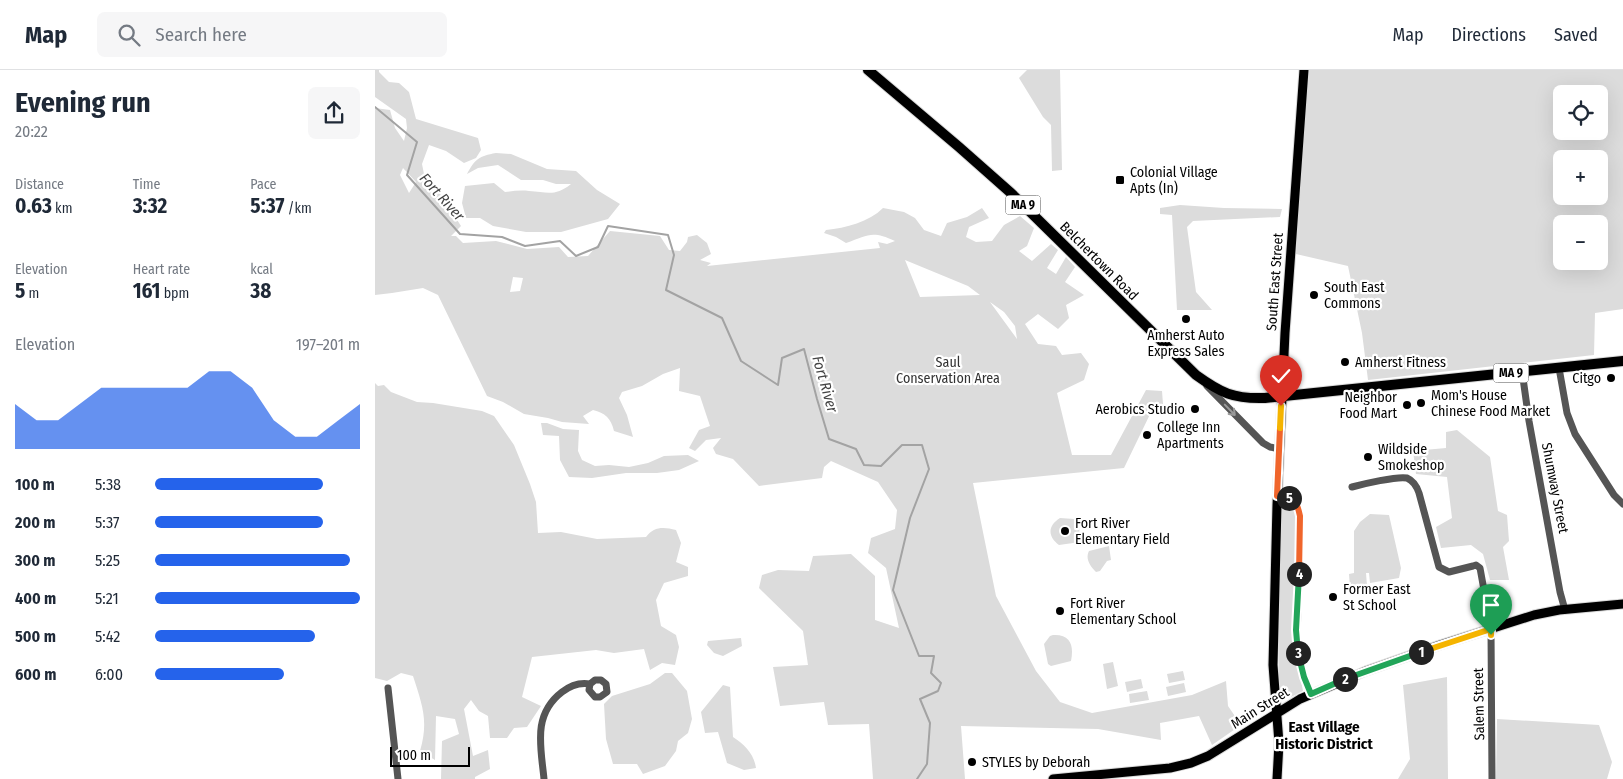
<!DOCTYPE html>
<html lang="en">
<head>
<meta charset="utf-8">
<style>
  body { margin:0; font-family:"Fira Sans Condensed",sans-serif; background:#f6f6f7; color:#1f2937; height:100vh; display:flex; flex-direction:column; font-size:19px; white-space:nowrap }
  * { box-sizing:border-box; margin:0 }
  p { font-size:16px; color:#747a83 }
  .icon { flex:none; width:28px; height:28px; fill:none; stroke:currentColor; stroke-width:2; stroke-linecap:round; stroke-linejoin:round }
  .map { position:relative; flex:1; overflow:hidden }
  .side { display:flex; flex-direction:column; background:#fff; width:375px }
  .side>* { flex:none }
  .fabs { position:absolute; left:1178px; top:15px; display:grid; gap:10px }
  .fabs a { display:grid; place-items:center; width:55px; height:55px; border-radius:8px; background:#fff; box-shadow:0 5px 20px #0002; font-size:25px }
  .scale { position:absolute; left:15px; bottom:12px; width:80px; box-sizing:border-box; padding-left:5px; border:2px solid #000; border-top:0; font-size:14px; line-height:18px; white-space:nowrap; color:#000; -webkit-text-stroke:4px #fff; paint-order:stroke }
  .pin { position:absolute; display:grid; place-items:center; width:42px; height:42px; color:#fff; margin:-51px -21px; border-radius:50% 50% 50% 0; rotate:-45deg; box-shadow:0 0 5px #0007 }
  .pin .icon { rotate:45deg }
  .km { position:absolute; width:25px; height:25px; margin:-12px; border-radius:50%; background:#222; color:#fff; font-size:14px; line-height:25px; text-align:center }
  .round { display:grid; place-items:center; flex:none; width:52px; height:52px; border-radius:8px; background:#f6f6f7 }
  .overview { display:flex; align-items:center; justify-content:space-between; height:85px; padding:0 15px }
  h1 { font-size:28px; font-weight:700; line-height:38px }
  .metrics { display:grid; grid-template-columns:repeat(3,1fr); gap:8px; height:85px; padding:5px 15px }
  .metrics div { display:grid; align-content:center }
  .metrics b { font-size:21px; font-weight:700 }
  .metrics small { font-size:14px; font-weight:400 }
  .metrics p { font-size:14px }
  .chart { height:140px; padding:10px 15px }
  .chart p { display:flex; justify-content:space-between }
  .chart svg { width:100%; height:90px; margin-top:5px; fill:#2563eb; opacity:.7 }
  ul { padding:0 15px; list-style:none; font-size:16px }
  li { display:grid; grid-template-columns:80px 60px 1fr; align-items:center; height:38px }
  li i { height:12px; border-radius:6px; background:#2563eb }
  header { display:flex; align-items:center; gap:30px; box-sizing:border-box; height:70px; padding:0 25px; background:#fff; border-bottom:1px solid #e0e1e3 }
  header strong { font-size:24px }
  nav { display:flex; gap:28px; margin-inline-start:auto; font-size:18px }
  .search { width:350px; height:45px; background:#f6f6f7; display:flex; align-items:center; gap:12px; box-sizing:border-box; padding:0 18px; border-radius:8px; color:#747a83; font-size:19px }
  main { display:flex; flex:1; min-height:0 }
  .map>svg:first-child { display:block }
  .green { fill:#dcdcdc; fill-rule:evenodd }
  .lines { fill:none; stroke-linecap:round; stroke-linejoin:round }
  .stream { stroke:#a3a3a3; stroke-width:2 }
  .major-casing { stroke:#dbdbdb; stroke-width:11 }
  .highway-casing { stroke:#dbdbdb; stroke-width:12 }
  .minor { stroke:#555; stroke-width:7 }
  .major { stroke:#000; stroke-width:9 }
  .highway { stroke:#000; stroke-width:10 }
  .oneway { stroke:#999 }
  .split-1-casing { stroke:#fff; stroke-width:10 }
  .split-2-casing { stroke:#fff; stroke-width:10 }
  .split-3-casing { stroke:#fff; stroke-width:10 }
  .split-4-casing { stroke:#fff; stroke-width:10 }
  .split-5-casing { stroke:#fff; stroke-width:10 }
  .split-6-casing { stroke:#fff; stroke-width:10 }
  .split-7-casing { stroke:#fff; stroke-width:10 }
  .split-1 { stroke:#f5b400; stroke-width:6 }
  .split-2 { stroke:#22a559; stroke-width:6 }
  .split-3 { stroke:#22a559; stroke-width:6 }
  .split-4 { stroke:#22a559; stroke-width:6 }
  .split-5 { stroke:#f0652b; stroke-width:6 }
  .split-6 { stroke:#f0652b; stroke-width:6 }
  .split-7 { stroke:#f5b400; stroke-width:6 }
  .poi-dot { fill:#000; stroke:#fff; stroke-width:2 }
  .labels { text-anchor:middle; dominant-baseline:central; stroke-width:4.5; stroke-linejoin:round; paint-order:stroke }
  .shield { fill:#fff; stroke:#4c4c4c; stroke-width:1 }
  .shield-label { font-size:12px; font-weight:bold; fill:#000 }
  .poi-label { font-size:14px; fill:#000; stroke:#fff; text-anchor:start }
  .street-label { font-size:14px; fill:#000; stroke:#fff }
  .park-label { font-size:14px; fill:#333; stroke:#fff }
  .water-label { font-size:15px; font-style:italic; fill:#444; stroke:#fff }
  .neighbourhood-label { font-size:15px; font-weight:bold; fill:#000; stroke:#fff }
</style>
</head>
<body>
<header>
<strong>Map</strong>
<div class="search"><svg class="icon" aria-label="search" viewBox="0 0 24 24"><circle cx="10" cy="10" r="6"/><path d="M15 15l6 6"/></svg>Search here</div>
<nav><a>Map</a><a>Directions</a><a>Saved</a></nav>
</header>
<main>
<section class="side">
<div class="overview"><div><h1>Evening run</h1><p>20:22</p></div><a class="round"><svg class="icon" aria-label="share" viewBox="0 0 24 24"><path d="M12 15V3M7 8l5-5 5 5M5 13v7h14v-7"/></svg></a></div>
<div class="metrics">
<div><p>Distance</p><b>0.63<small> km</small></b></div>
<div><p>Time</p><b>3:32</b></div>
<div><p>Pace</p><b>5:37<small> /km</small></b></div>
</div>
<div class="metrics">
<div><p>Elevation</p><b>5<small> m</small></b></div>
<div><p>Heart rate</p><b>161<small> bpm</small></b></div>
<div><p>kcal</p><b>38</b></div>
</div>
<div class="chart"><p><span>Elevation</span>197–201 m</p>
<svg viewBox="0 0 160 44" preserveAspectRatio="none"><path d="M0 44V22L10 30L20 30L30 22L40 14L50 14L60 14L70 14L80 14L90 6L100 6L110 14L120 30L130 38L140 38L150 30L160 22V44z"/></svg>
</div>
<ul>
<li><b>100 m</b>5:38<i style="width:82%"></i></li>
<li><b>200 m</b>5:37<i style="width:82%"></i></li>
<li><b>300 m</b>5:25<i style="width:95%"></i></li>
<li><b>400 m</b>5:21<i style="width:100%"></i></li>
<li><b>500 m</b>5:42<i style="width:78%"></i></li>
<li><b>600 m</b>6:00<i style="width:63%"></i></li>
</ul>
</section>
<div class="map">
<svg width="1248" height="709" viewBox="0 0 1248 709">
  <rect width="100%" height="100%" fill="#fff"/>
  <path class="green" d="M0,0H4V2L14,12L24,13L34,22L41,49L103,68L106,80L101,88L89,93L71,81L54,75L47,94L49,104L64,122L86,156L76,166H81L88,173L121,171L152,179L184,177L193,187L213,186L235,161L285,166L294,180L305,181L312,172L313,167L322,165L332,173L336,184L325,190L336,193L332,196L505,178L503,172L512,174L520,171C497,160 493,165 471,173L461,167L449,163L451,160C471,158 494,152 508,138L529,142L540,148L549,160L566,166L572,153L592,147L607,138L614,148L594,157L591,167L601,172L617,171L629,155L645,146L659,158L652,176L644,181L657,191L676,174L683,180L672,198L681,204L691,187L700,197L690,212L709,225L691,235L694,248L683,259L663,244L650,254L663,274L681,276L687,285L706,283L714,294L709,310L682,323L697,385H736L771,320L787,321L788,334L779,336L749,398L598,413L621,526L661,601L685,632L717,643L817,625L851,611L853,636L866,655L837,675L824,646L785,653L786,670L723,659L586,656L590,709H498L494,654L453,655L449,632L405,636L398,597L433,595L428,561L384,518L387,505L403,500L434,501L438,486L476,484L500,506V550L524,558L511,498L493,483L496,468L520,459L522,440L503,412L456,391L449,397L447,408L384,416L358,389L341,384L338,378L346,368L331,370L320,381L314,378L324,360L335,356L325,326L304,321L305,298L288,304L267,316L247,322L244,328L252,345L258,367L239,361C236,348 230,343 218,340L208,346L214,354L187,352L173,348L149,344L128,332L112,326L63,225L48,218L17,223L0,225V38L15,40L20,58L29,71L32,58L31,49L0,27ZM28,98L41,112L34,123L25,105ZM530,190L593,216L605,225L545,227ZM138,207L148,208L145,221L135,222ZM615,232L629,242L640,256L642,269Z
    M652,0H685L687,100L677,101L676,55L668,47L644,8Z
    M934,0H1248V239L1220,243L1219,285L993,310L987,263L973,196L921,184L925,109ZM1186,24H1224V61H1186ZM1186,89H1224V126H1186ZM1186,154H1224V191H1186Z
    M121,83L136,84L172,99L201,101L222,120L245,134L233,149L186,162H151L118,156L105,148H91L87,133L90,116L119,113L130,122C138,121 146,120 154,121C172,122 180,127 196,114H181L168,110H146L123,95L103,98L92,104C100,89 104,86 121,83Z
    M805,135L849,138L907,139L905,147L818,151L812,157L821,222L837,240H802L797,145L785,144V138Z
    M0,313L3,316L9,315L16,322L42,332L58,333L107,341L119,346L139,375L155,414L161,432L163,463L186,462L222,469L271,467C279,456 289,457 301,460L306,473L301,492L313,497V506L289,513L281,530L286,556L301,565L304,577L300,595L287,593L275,600L269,579L239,583L221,580L157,587L147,627L166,636L152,657L139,658L132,668H115L113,646L104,641L96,630L89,639L98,686L113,680L115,699L100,707V709H66L67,671L84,664L80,649L61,646L60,690L45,681C54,651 47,634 38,606L26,603L12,611L0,608Z
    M166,353H172L188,359L204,360L203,381L207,390L220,396L234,395L254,397L273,393L289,386L313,385L324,391L304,400L282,403H251L217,408L194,407L185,390L184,366L168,365Z
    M1082,360L1115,387L1123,441L1132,445L1134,471L1128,477L1134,510H1115L1108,484L1096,475L1066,478L1061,457L1077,448L1072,407L1041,404L1038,381L1071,378V362Z
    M907,432C917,434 920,436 923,446V593L928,621L914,628L907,626L904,619V542Z
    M995,444L1014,445L1026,498L1024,508L995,513L994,503H991L992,516L975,518L974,504L979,503V461L985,452Z
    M685,448L699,449L704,453L705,472L684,475C673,467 672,456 685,448Z
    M734,476L736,490L732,491L725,501L721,502C715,496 710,489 714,481Z
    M678,565C696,564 699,576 696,591L676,596L673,594L669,574L675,566Z
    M366,568L367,576L348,586L339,583L332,575L333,571Z
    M738,592L743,616L732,619L728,594Z
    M808,601L810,610L794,613L792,604Z
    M290,603H297L312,621L317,649L313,663L303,671L301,681L290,696L268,704L262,694H238L231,669L229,634L237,626L275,614Z
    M1072,607L1073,709H1023L1035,689L1028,615Z
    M766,609L768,618L752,622L750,612Z
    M809,613L811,622L793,626L791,617Z
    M348,615L355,617L358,667C370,675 379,684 381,698L369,700L352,693L343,662L330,663L326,642Z
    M772,621L774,630L755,633L754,624Z
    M1122,649L1224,655L1237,692L1232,709H1121Z"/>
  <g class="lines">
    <path class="stream" d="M0,37L42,72L32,105L85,164L127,167L150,176L185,171L201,186L223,177L233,156L293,165L299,185L291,220L347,248L366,291L403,315L407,288L429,279L442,329L454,369L481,379L489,395L506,396L527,375H547L554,399L535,448L518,520L544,586H559L556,603L566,613L563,621L545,629L555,653L552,694L542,709"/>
    <defs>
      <path id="major" d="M678,709L795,698L816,693L833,686L925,629L991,601L1065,575L1159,545L1184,540L1248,534
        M902,709L904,673L898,595L902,435L910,263L929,0"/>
      <path id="highway" d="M493,0L584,77L636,123L821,305C846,323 858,329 890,328L1248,291"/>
    </defs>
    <use href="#major" class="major-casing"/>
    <use href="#highway" class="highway-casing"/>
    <path class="minor" d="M1184,298L1192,343L1200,364L1239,425L1248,434
      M1147,301L1154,351L1185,522L1190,540
      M832,316L888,373L895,377L904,379
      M977,417C988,414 1022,406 1032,408C1039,411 1042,417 1044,423L1064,497L1074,502L1098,496L1101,495L1105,498L1116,559L1117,709
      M902,426L911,427L919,431L923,437L925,462L922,571L927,601L936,624
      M13,618L23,709
      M169,709C166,677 157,645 187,622C196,615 204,612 215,614L220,610H226L231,614L232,622L225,627H220L214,620L215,614"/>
    <use href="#major" class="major"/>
    <use href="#highway" class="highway"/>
  </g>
  <defs><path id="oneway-shaft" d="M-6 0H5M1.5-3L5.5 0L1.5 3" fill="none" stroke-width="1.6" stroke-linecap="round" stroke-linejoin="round" transform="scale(1.25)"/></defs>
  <use class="oneway" href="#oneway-shaft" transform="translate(855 340) rotate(46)"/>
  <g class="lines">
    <defs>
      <path id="split-1" d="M1046,582L1116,559V565"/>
      <path id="split-2" d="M970,609L1046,582"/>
      <path id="split-3" d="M923,583L929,607L936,624L970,609"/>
      <path id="split-4" d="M923,583L921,560L924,504"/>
      <path id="split-5" d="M914,428C922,432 923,437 925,446L924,504"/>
      <path id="split-6" d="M905,358L902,426L914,428"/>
      <path id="split-7" d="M905,358L906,336"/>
    </defs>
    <use href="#split-1" class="split-1-casing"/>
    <use href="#split-2" class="split-2-casing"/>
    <use href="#split-3" class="split-3-casing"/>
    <use href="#split-4" class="split-4-casing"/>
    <use href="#split-5" class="split-5-casing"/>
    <use href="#split-6" class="split-6-casing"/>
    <use href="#split-7" class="split-7-casing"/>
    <use href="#split-1" class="split-1"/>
    <use href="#split-2" class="split-2"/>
    <use href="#split-3" class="split-3"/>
    <use href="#split-4" class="split-4"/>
    <use href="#split-5" class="split-5"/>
    <use href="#split-6" class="split-6"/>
    <use href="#split-7" class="split-7"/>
  </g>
  <g class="poi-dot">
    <rect x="740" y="105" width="10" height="10" rx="2.5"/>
    <circle cx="939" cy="225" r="5"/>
    <circle cx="811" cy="249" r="5"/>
    <circle cx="970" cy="292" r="5"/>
    <circle cx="1236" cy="308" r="5"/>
    <circle cx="1046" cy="333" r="5"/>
    <circle cx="1032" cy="335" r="5"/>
    <circle cx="820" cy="339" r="5"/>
    <circle cx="772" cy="365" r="5"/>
    <circle cx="993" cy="387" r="5"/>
    <circle cx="690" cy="461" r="5"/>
    <circle cx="958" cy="527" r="5"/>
    <circle cx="685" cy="541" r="5"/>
    <circle cx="597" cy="692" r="5"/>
  </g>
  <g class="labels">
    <g class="shield">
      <rect x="630.5" y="125.5" width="35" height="19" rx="4"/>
      <rect x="1118.5" y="293.5" width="35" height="19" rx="4"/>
    </g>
    <g class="shield-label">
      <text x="648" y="135">MA 9</text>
      <text x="1136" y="303">MA 9</text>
    </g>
    <g class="poi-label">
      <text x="755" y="102">Colonial Village<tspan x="755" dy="16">Apts (In)</tspan></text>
      <text x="949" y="217">South East<tspan x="949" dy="16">Commons</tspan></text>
      <text x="811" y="265" text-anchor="middle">Amherst Auto<tspan x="811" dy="16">Express Sales</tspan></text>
      <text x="980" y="292">Amherst Fitness</text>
      <text x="1226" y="308" text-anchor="end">Citgo</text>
      <text x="1056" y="325">Mom's House<tspan x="1056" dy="16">Chinese Food Market</tspan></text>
      <text x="1022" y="327" text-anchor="end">Neighbor<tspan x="1022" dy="16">Food Mart</tspan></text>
      <text x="810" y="339" text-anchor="end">Aerobics Studio</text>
      <text x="782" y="357">College Inn<tspan x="782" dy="16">Apartments</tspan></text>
      <text x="1003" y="379">Wildside<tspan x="1003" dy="16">Smokeshop</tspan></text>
      <text x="700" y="453">Fort River<tspan x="700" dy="16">Elementary Field</tspan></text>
      <text x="968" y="519">Former East<tspan x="968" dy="16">St School</tspan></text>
      <text x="695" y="533">Fort River<tspan x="695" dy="16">Elementary School</tspan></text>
      <text x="607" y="692">STYLES by Deborah</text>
    </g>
    <g class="street-label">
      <text transform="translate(724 191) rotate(45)">Belchertown Road</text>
      <text transform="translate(900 212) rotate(-86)">South East Street</text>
      <text transform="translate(1180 418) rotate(79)">Shumway Street</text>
      <text transform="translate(1104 634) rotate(-91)">Salem Street</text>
      <text transform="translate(885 638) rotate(-32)">Main Street</text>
    </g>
    <g class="park-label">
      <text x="573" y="292">Saul<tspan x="573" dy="16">Conservation Area</tspan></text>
    </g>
    <g class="water-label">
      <text transform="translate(67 127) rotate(48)">Fort River</text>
      <text transform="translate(450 314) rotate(74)">Fort River</text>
    </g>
    <g class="neighbourhood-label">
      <text x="949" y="657">East Village<tspan x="949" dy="17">Historic District</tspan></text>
    </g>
  </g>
</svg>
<div class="fabs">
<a><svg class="icon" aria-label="locate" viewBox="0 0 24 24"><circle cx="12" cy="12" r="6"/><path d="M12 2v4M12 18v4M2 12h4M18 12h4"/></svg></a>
<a>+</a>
<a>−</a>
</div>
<div class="scale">100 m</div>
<div class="pin" style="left:1116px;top:565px;background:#1e9e55"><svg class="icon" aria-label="arrive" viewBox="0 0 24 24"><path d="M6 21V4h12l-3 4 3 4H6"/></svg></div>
<div class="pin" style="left:906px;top:336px;background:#d93025"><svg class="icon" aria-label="check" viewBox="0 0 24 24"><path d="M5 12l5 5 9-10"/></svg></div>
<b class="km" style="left:1046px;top:582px">1</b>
<b class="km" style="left:970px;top:609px">2</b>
<b class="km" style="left:923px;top:583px">3</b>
<b class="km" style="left:924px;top:504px">4</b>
<b class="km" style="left:914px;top:428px">5</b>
</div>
</main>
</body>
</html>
